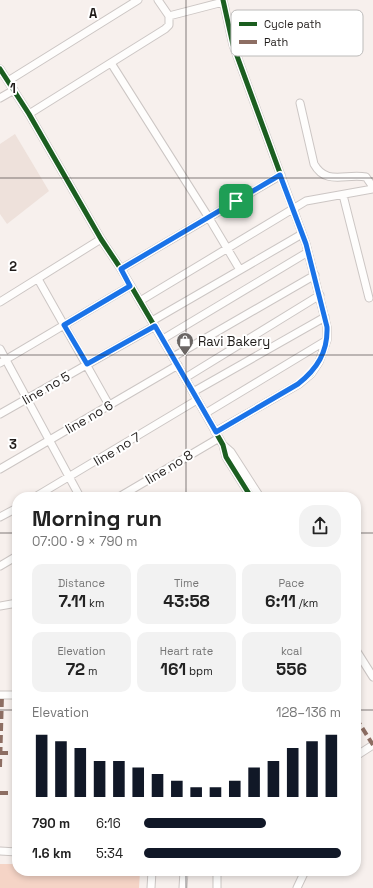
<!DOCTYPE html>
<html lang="en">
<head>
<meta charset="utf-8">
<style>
  body { margin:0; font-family:"Space Grotesk",sans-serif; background:#f2f2f2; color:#222; height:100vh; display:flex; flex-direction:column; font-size:15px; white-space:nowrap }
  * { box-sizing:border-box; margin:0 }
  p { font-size:13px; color:#767676 }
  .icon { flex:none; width:22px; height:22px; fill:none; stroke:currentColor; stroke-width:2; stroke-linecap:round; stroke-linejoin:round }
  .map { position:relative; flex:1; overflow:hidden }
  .side { position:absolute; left:12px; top:492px; width:349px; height:384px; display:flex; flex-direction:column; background:#fff; border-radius:16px; box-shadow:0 2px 6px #0003 }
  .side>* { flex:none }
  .pin { position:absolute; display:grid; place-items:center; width:34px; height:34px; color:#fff; margin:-17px; border-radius:8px; box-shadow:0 2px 6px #0006 }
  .round { display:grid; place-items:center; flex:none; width:42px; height:42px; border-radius:16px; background:#f2f2f2 }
  .headline { display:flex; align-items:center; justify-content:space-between; height:68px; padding:0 20px }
  h1 { font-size:22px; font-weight:700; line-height:30px }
  .stats { display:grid; grid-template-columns:repeat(3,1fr); gap:6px; height:68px; padding:4px 20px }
  .stats div { display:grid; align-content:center; border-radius:10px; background:#f2f2f2; text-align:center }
  .stats b { font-size:17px; font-weight:700 }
  .stats small { font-size:11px; font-weight:400 }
  .stats p { font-size:11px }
  .chart { height:112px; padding:8px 20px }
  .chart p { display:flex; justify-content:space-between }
  .chart svg { width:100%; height:72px; margin-top:4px; stroke:#111827; stroke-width:6 }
  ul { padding:0 20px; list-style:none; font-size:13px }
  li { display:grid; grid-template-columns:64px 48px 1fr; align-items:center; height:30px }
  li i { height:10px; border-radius:5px; background:#111827 }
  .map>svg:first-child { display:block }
  .built { fill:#eee1db }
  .green { fill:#f5d4c6 }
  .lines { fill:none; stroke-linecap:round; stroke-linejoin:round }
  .minor-casing { stroke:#ccc6c4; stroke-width:9 }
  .minor { stroke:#fefdfc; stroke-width:7 }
  .quiet { stroke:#8d6e63; stroke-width:4; stroke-dasharray:8 4; stroke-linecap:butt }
  .cycleway-casing { stroke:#fff; stroke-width:8 }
  .cycleway { stroke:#1b5e20; stroke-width:5 }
  .route-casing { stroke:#fff; stroke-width:8 }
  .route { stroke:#1a73e8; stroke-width:5 }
  .grid { fill:none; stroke:#201c1a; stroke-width:1; stroke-opacity:0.55 }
  .labels { text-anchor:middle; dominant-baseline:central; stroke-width:4; stroke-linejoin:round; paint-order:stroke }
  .poi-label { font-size:13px; fill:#201c1a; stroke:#fff; text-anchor:start }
  .street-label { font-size:13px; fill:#201c1a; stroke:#fff }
  .key { fill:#fff; stroke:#bcbbba; stroke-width:1 }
  .key-label { font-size:11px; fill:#201c1a }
  .grid-label { font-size:13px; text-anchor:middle; font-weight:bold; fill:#201c1a; stroke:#fff; stroke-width:4; stroke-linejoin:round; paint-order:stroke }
</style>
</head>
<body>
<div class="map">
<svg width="373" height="888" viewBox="0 0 373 888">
  <rect width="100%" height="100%" fill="#f7f0ed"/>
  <path class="built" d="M15,134L49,191L7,224L0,214V144Z"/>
  <path class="green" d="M0,864H17V871H140L139,888H0Z"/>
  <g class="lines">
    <defs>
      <path id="minor" d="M169,16L223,2
        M111,63L209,218L240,270
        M0,69L29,114L101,239L121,269L185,378L223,445L226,457L251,497
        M8,81L138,0
        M0,98L14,90
        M300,103L314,164C326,186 346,173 366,177L373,187
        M29,114L165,29L169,25V16L158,0
        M343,195L369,298
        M121,269L281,175
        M38,279L109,405
        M140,301L306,201L373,189
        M0,302L101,239
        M152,321L302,234
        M163,339L308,252
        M0,349L80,497
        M173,357L315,275
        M0,363L130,286
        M185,378L320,295
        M193,392L325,317
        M206,413L327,340
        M0,414L155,326
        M215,432L299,384L311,374L319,362L327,340V327L306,244L233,45L223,0
        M223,445L231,452L260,497
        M0,469L178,365
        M35,497L197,400
        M119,497L219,438
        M0,517L17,508
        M0,566L17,556
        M0,606L17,603
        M356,650L373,677
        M0,695H17
        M356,756L373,745
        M0,851L17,852
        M151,888L152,871
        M183,888L184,871
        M217,888V871
        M297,888L305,871"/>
    </defs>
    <use href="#minor" class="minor-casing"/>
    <use href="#minor" class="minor"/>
    <path class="quiet" d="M356,718L373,745
      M0,753H17
      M0,767L2,695
      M0,793H17"/>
    <defs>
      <path id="cycleway" d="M0,69L29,114L101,239L121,269L185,378L223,445L226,457L251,497
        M215,432L299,384L311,374L319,362L327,340V327L306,244L233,45L223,0"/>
    </defs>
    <use href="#cycleway" class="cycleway-casing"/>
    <use href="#cycleway" class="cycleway"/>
  </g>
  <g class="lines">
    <defs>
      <path id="route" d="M280,175L306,244L327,327C328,352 317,369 298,384L216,432L155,326L87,364L64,325L130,286L121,269Z"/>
    </defs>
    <use href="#route" class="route-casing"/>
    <use href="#route" class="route"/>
  </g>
  <path class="grid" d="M186,0V497M0,178H373M0,355H373M0,533H17M356,533H373M0,710H17M356,710H373M186,871V888"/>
  <defs>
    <symbol id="shop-pin" viewBox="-11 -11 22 30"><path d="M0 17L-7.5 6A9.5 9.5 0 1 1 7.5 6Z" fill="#6b6664" stroke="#fff"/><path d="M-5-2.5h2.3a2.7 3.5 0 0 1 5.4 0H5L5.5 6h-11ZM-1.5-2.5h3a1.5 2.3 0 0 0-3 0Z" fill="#fff"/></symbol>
  </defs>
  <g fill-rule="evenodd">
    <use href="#shop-pin" x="175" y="331" width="20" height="27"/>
  </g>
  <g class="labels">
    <g class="poi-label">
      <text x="198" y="341">Ravi Bakery</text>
    </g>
    <g class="street-label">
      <text transform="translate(46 388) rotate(-30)">line no 5</text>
      <text transform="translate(89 417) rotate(-30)">line no 6</text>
      <text transform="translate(117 449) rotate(-31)">line no 7</text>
      <text transform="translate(169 467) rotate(-31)">line no 8</text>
    </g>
  </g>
  <rect x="231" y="10" width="132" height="46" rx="6" class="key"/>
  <rect x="239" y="22" width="18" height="4" fill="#1b5e20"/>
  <rect x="239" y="40" width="18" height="4" fill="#8d6e63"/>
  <g class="key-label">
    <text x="264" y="28">Cycle path</text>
    <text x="264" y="46">Path</text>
  </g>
  <g class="grid-label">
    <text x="93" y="18">A</text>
    <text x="13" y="93">1</text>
    <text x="13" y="271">2</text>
    <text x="13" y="449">3</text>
  </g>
</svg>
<div class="pin" style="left:236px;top:201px;background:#1e9e55"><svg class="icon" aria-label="arrive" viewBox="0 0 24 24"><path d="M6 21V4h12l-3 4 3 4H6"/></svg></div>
<section class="side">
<div class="headline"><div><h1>Morning run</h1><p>07:00 · 9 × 790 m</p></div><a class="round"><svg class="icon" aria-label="share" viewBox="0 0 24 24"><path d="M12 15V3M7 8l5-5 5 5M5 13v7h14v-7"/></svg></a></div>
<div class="stats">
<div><p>Distance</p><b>7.11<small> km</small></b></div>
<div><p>Time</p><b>43:58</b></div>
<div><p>Pace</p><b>6:11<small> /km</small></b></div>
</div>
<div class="stats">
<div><p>Elevation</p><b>72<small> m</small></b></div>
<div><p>Heart rate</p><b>161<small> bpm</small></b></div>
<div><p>kcal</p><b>556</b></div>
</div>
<div class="chart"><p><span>Elevation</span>128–136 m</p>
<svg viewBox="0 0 160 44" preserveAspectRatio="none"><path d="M5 44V6M15 44V10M25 44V14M35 44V22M45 44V22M55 44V26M65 44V30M75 44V34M85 44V38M95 44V38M105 44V34M115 44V26M125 44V22M135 44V14M145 44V10M155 44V6"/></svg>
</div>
<ul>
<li><b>790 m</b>6:16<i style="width:62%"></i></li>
<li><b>1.6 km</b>5:34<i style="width:100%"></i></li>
</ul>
</section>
</div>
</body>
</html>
